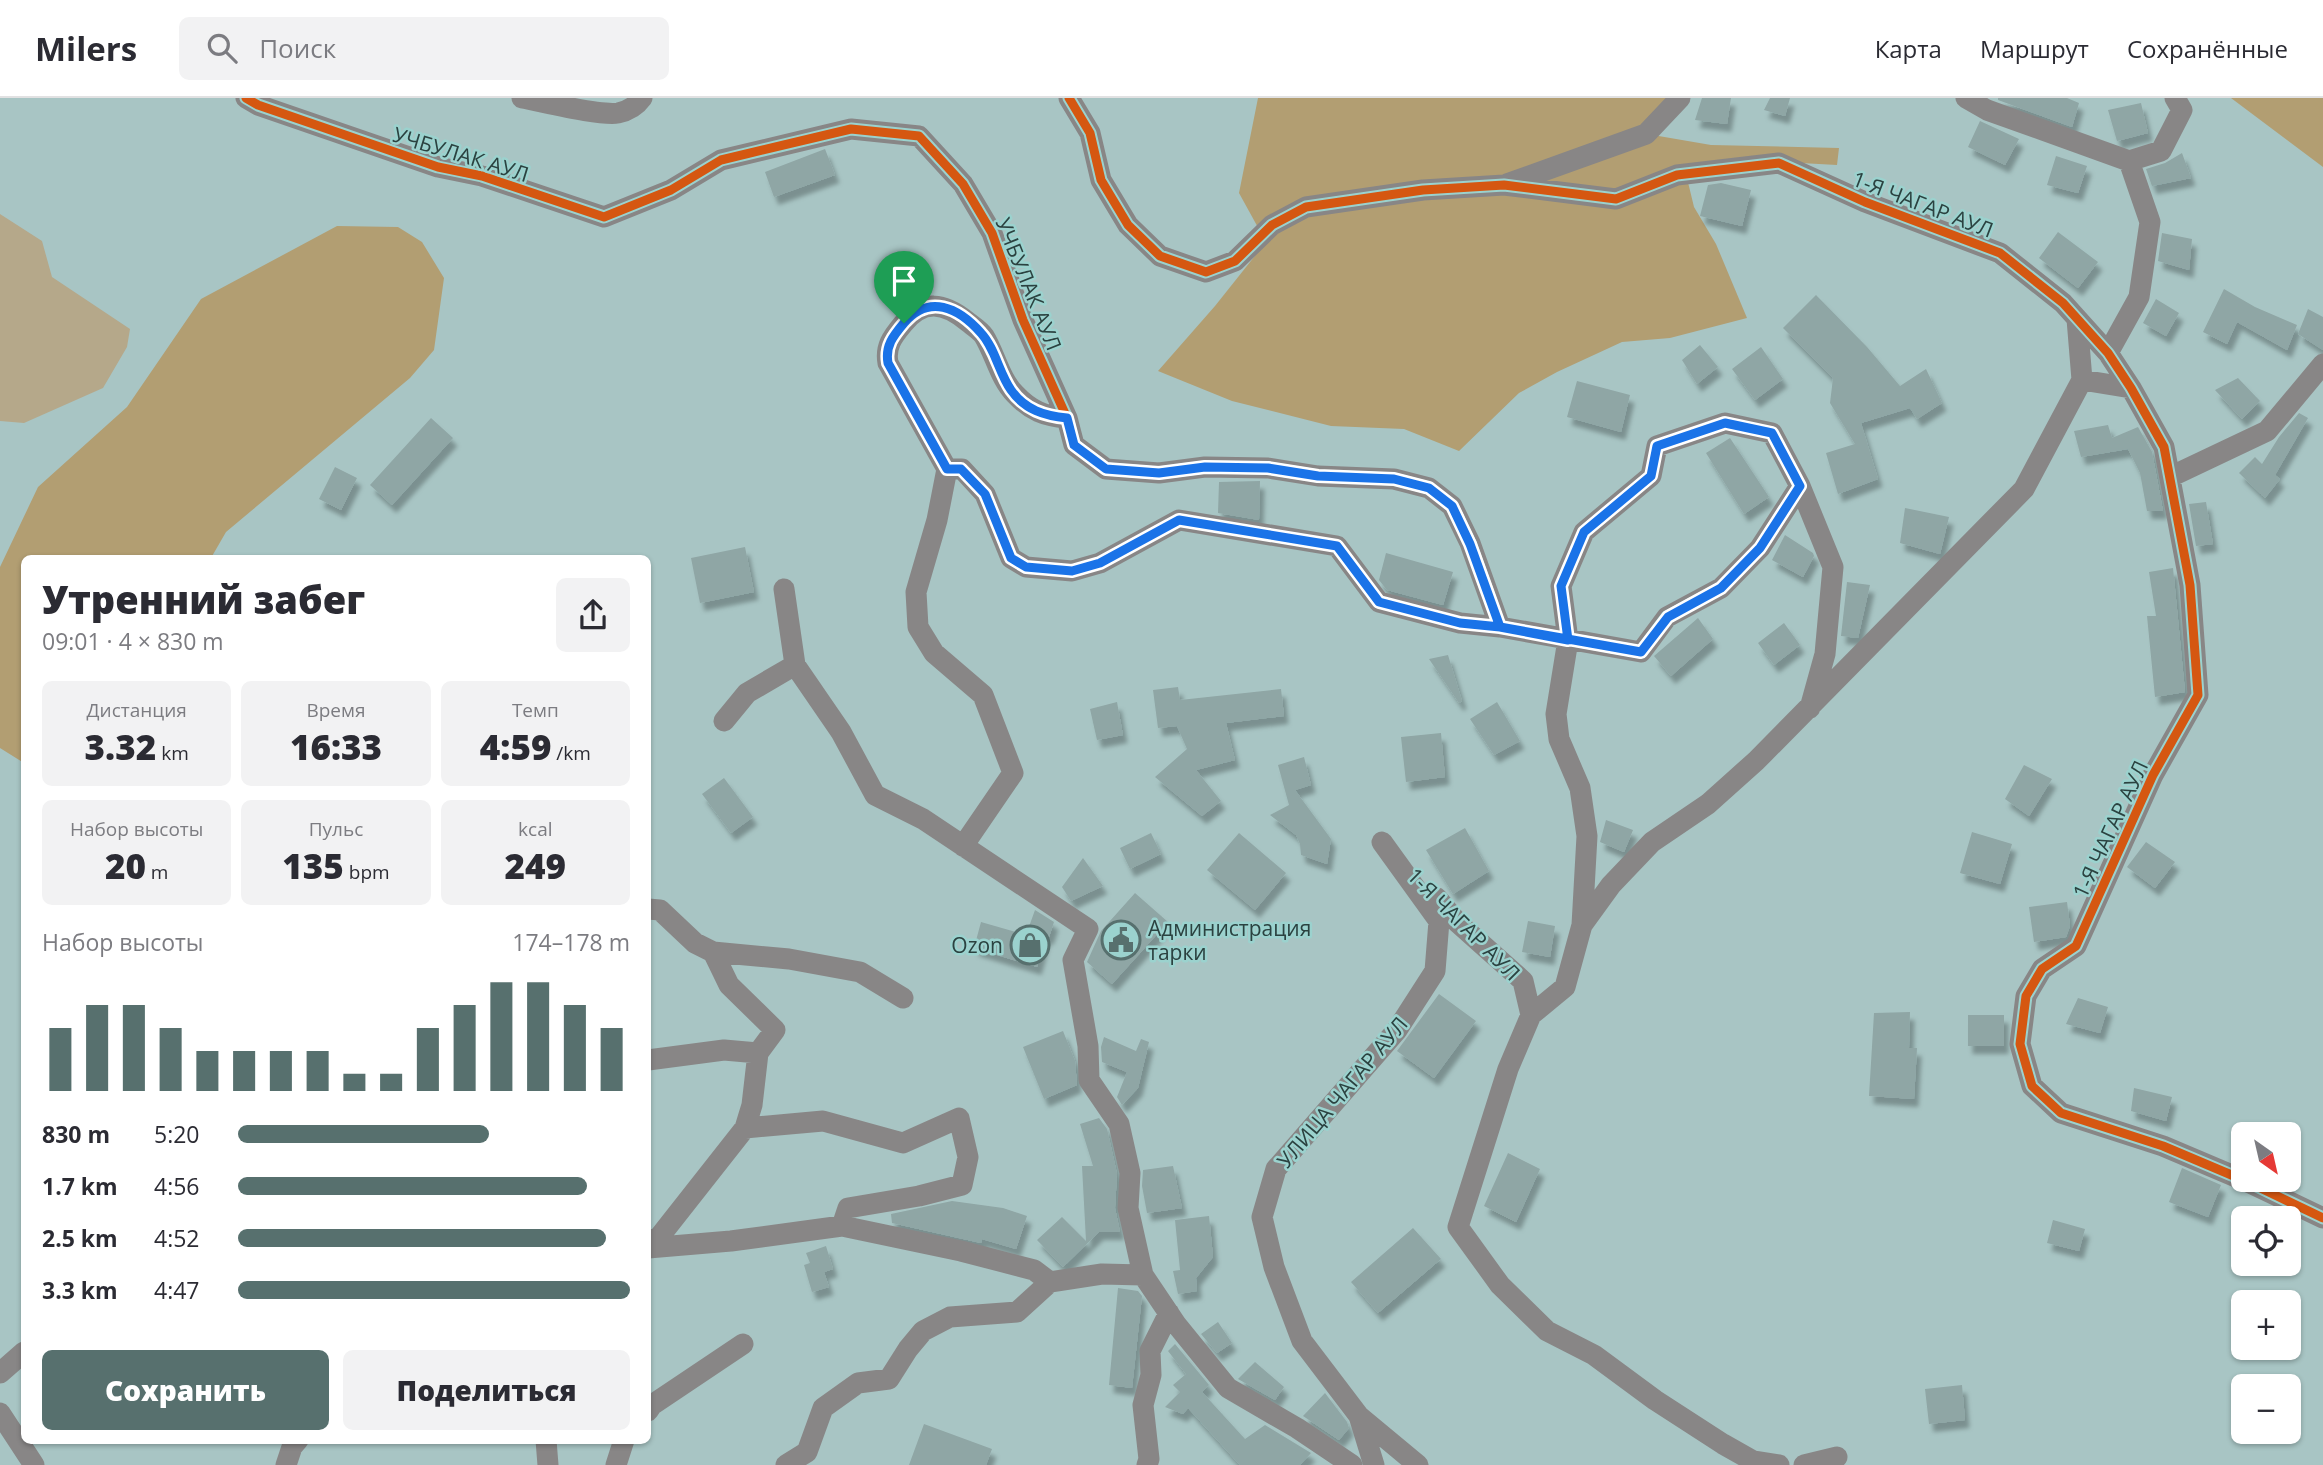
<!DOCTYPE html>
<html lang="ru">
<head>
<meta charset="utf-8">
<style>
  body { margin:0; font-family:"Open Sans",sans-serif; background:#f2f2f3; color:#2b2b33; height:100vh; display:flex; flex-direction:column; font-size:26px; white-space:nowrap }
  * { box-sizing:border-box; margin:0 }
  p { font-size:23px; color:#7c7c81 }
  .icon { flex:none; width:38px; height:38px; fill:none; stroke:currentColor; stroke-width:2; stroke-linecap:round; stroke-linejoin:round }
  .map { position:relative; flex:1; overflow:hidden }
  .sheet { position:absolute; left:21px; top:457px; width:630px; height:889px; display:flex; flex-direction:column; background:#fff; border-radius:10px; box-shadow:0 2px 5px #0004 }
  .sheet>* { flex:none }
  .needle { width:46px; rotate:146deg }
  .buttons { position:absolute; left:2231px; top:1024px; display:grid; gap:14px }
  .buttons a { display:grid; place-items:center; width:70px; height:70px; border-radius:10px; background:#fff; box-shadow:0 2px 5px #0004; font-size:35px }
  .pin { position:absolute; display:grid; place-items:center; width:60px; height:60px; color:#fff; margin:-72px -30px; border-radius:50% 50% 50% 0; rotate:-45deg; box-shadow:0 0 7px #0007 }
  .pin .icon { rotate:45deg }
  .round { display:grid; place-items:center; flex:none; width:74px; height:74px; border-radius:10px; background:#f2f2f3 }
  .summary { display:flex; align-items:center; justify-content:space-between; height:119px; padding:0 21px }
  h1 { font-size:38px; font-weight:800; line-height:52px }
  .metrics { display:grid; grid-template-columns:repeat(3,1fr); gap:10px; height:119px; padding:7px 21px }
  .metrics div { display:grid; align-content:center; border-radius:10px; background:#f2f2f3; text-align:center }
  .metrics b { font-size:35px; font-weight:800 }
  .metrics small { font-size:19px; font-weight:400 }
  .metrics p { font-size:19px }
  .chart { height:196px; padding:14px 21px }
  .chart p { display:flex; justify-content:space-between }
  .chart svg { width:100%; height:126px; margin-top:7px; stroke:#57706e; stroke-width:6 }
  .button { display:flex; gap:14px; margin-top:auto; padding:14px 21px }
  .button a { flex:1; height:80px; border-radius:10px; background:#57706e; color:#fff; font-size:28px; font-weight:800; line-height:80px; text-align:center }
  .button a+a { background:#f2f2f3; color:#2b2b33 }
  ul { padding:0 21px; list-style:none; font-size:23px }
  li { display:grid; grid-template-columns:112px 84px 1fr; align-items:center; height:52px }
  li i { height:18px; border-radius:9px; background:#57706e }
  header { display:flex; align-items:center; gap:42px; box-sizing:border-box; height:98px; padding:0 35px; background:#fff; border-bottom:2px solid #e1e1e2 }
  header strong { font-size:33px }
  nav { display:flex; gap:38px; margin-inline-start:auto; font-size:24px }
  .search { width:490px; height:63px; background:#f2f2f3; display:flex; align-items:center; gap:18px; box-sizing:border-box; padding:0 24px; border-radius:10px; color:#7c7c81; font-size:26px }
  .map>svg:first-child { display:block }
  .green { fill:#b5a88a }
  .forest { fill:#b29e72 }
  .building { fill:#8fa6a5; filter:url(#shadow) }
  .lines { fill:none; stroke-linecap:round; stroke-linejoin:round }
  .street { stroke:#888686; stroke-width:21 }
  .cycleway-casing { stroke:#9bd2ce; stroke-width:13 }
  .cycleway { stroke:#d55711; stroke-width:9 }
  .route-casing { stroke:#fff; stroke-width:14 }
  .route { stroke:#1a73e8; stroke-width:9 }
  .labels { text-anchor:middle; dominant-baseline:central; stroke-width:5; stroke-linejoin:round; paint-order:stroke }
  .street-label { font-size:21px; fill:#2b4240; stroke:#9bd2ce }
  .poi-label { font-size:21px; fill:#2b4240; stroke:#9bd2ce; text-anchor:start }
</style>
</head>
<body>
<header>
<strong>Milers</strong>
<div class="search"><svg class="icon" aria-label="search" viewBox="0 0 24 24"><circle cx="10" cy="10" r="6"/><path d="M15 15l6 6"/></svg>Поиск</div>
<nav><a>Карта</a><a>Маршрут</a><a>Сохранённые</a></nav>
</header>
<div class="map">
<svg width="2323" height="1367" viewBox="0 0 2323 1367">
  <defs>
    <filter id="shadow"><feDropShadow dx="4.5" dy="8" stdDeviation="2" flood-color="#0004"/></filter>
  </defs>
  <rect width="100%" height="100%" fill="#a8c5c4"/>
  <path class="green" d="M0,116L42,143L52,179L130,231L127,249L103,290L24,325L0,323Z"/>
  <path class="forest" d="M1258,0H1667L1647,36L1711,47L1839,50L1837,67L1765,63L1686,76L1694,109L1716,146L1747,220L1670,240L1622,244L1557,274L1519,295L1459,353L1404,331L1331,328L1232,303L1158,273L1215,208L1266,144L1239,95Z
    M2231,0H2323V69Z
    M337,128L398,129L422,144L444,180L434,252L410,280L226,434L211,460H24V665L0,650V469L38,389L127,309L201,201Z"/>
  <path class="building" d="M1702,0H1731L1727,26L1695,22Z
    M1770,0H1790L1785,18L1764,12Z
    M1998,0H2067L2079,5L2072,29L1998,2Z
    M2141,5L2148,35L2117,43L2108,12Z
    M1980,23L2019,41L2005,67L1968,49Z
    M825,51L835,77L774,99L765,74Z
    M2182,55L2191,80L2152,88L2146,71L2165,65Z
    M2056,58L2087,68L2078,95L2047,87Z
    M1721,85L1751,92L1742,128L1700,118L1708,87Z
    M2058,134L2098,164L2078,190L2039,160Z
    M2162,135L2192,141L2189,172L2158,163Z
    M2224,191L2255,209L2297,227L2287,252L2237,224L2227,246L2203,234Z
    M1816,197L1867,249L1900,288L1926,271L1942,305L1917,321L1910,310L1861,325L1878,381L1838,396L1826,355L1855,346L1830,305L1833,280L1783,230Z
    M2156,201L2179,215L2166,238L2143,225Z
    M2308,211L2323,219V252L2298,236Z
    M1700,247L1718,269L1697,286L1682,262Z
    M1761,249L1783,281L1755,302L1732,271Z
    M2238,280L2260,303L2242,321L2215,292Z
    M1577,283L1630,297L1621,334L1567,319Z
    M2299,315L2308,320L2275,377L2280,381L2265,400L2239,375L2255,359L2262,366L2279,339Z
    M431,320L453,340L392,407L370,387Z
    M2108,327L2112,340L2138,329L2152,354L2163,413H2147L2140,375L2128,351L2081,359L2074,333Z
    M1730,340L1769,399L1744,416L1706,355Z
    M335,369L357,380L341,412L319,401Z
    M1260,383L1259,422L1218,415L1219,384Z
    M2206,404L2213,446L2196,448L2189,406Z
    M1905,410L1949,419L1940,456L1900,445Z
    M1785,437L1813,455L1814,458L1803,479L1772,462Z
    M745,449L754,494L700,505L691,460Z
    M1386,455L1453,474L1443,507L1387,492L1379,482Z
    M2173,470L2185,594L2155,599L2147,518H2156L2149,474Z
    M1847,484L1870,487L1858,540L1841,538Z
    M1698,520L1713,541L1671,578L1654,558Z
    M1784,525L1800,547L1774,567L1758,545Z
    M1448,557L1462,603L1459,605L1429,561Z
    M1178,589L1180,602L1281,591L1284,618L1226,625L1235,662L1196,672L1221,703L1202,718L1155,679L1187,651L1177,628L1158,630L1153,592Z
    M1117,604L1123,637L1097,642L1090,611Z
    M1497,604L1520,643L1494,657L1470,621Z
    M1441,635L1445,679L1406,684L1401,639Z
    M1304,659L1311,687L1295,692L1331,741L1327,766L1301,757L1300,746L1296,737L1270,717L1289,707L1278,667Z
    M2024,667L2052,681L2029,718L2005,701Z
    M724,680L753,719L731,735L702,696Z
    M1606,722L1633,732L1624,754L1600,744Z
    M1465,730L1489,773L1453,796L1426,752Z
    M1972,734L2012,746L2000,786L1960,775Z
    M1151,735L1161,756L1130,771L1120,750Z
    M1239,735L1286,775L1255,812L1207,772Z
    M2146,744L2175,764L2155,790L2127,769Z
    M1083,760L1103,788L1071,803L1062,789Z
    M1135,795L1168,824L1112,886L1087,864L1101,833Z
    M2067,804L2070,828L2066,839L2034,844L2029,809Z
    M1035,812L1054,824L1049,839L1046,838L1037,869L974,850L981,824L1026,837Z
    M1528,823L1555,828L1550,859L1522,854Z
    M1439,896L1476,923L1434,980L1397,953Z
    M2078,900L2108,909L2100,935L2066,926Z
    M1910,914L1909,950H1917L1914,1001L1869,998L1874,915Z
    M1968,917H2004V948H1968Z
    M1063,933L1075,963L1077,987L1044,1001L1023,949Z
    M1104,939L1136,953L1141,941L1149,944L1138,990L1122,1007L1117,999L1127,974L1102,964L1101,949Z
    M2134,990L2172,999L2166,1023L2131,1013Z
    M1099,1020L1107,1031L1117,1076L1115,1110L1120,1134H1099L1063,1169L1037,1142L1062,1119L1086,1143L1082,1068H1093L1080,1026Z
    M1508,1055L1540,1071L1516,1124L1484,1108Z
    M1173,1068L1182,1110L1147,1115L1142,1088L1143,1072Z
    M2182,1070L2221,1087L2208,1119L2169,1104Z
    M952,1103L1003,1110L1027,1118L1016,1151L982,1141L981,1145L892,1125L891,1116Z
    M1209,1118L1213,1159L1196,1180L1197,1193L1178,1196L1173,1173L1180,1172L1175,1122Z
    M2053,1122L2085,1131L2079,1153L2047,1145Z
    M1413,1130L1441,1161L1378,1215L1351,1184Z
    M826,1148L833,1171L824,1174L829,1189L812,1194L804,1167L810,1165L806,1155Z
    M1118,1190L1138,1193L1142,1198L1132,1290L1109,1287Z
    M1218,1224L1232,1245L1217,1255L1201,1236Z
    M1175,1246L1209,1287L1202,1294L1245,1341L1265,1327L1311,1355L1300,1367H1240L1188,1310L1183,1316L1165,1309L1180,1294L1173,1287L1186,1276L1168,1253Z
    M1255,1264L1284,1289L1275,1302L1238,1281Z
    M1962,1287L1965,1322L1929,1326L1925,1291Z
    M1325,1295L1347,1324L1349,1330L1339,1342L1303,1318Z
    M924,1326L992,1351L986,1367H909Z"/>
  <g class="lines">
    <path class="street" d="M246,0L258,7L438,69L482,78L604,119L671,92L721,62L851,31L919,38L963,86L992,135L1023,222L1067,320L1074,347L1106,371L1159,375L1205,369L1268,370L1318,378L1394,381L1429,390L1452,408L1470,445L1500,529L1641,554L1667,519L1721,490L1760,450L1800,388
      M522,0C544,4 600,18 618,15C628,13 637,7 642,0
      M1069,0L1090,35L1101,82L1128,127L1160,158L1206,174L1235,163L1272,127L1306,109L1423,92L1504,87L1616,101L1677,77L1779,65L1865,104L2000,155L2063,205L2108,255L2131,290L2164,349L2190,487L2198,597L2153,677L2076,848L2042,871L2026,898L2020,946L2032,988L2061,1015L2163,1048L2248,1084L2323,1120
      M1966,0L1987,12L2129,63
      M1507,86L1646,36L1680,0
      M2077,221L2082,282L2131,290
      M2108,255L2139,199L2150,124L2129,63L2161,53L2182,12L2175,0
      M947,371H962L985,396L1011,460L1026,469L1072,473L1100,465L1179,422L1337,448L1379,504L1460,525L1500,529
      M947,371L937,422L916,494L918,529L934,555L983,597L1013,675L963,748
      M947,371L888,265C885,249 892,239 903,226C923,201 944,204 968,224C973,228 980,232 984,238C995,256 1000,281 1015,296C1031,313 1044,318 1067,320
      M2170,379L2267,333L2323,266
      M784,491L795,567
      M724,623L747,595L795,567L841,634L875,697L923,721L1088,831L1073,862L1088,948L1089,982L1119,1026L1130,1075L1128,1110L1143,1177L1176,1226L1228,1290L1297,1330L1352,1367
      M1437,800L1458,825L1523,883L1531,917
      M648,811L660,812L695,845L713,854L729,887L775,932L758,955L752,1007L745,1030L660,1138L648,1146
      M1582,827L1611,787L1652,744L1708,706L1756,663L2024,391L2082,282
      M713,854L789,861L860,874L903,900
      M648,962L724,952L758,955
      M745,1030L823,1023L903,1045L959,1020L968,1059L962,1087L919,1098L848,1110L842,1128
      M648,1150L731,1143L842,1128L961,1153L1034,1172L1050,1184L1102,1176L1143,1177
      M0,1275L24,1254
      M648,1313L652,1307L743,1246
      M0,1315L34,1367
      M1359,1318L1418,1367
      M546,1342L548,1367
      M286,1367L292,1349L298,1342
      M616,1367L624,1342
      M786,1367L807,1354L823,1310L858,1285L889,1281L908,1251L923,1233L950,1219L1017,1214L1050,1184
      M1147,1367L1149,1361L1143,1307L1151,1277L1150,1253L1169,1215
      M1374,1367L1359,1318L1302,1243L1274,1169L1262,1119L1276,1071L1397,932L1435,873L1439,823L1382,744
      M1779,1367L1753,1363L1723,1346L1655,1302L1594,1257L1547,1233L1500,1187L1458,1129L1508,971L1531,917L1565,889L1582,827L1587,738L1580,690L1559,641L1556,616L1568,542L1561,488L1584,434L1651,378L1657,348L1725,325L1772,335L1800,388L1833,469L1825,556L1810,610
      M1804,1367L1837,1359"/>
    <defs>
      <path id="cycleway" d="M246,0L258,7L438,69L482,78L604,119L671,92L721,62L851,31L919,38L963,86L992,135L1023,222L1067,320L1074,347L1106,371L1159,375L1205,369L1268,370L1318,378L1394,381L1429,390L1452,408L1470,445L1500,529L1641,554L1667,519L1721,490L1760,450L1800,388
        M1069,0L1090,35L1101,82L1128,127L1160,158L1206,174L1235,163L1272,127L1306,109L1423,92L1504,87L1616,101L1677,77L1779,65L1865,104L2000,155L2063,205L2108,255L2131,290L2164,349L2190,487L2198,597L2153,677L2076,848L2042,871L2026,898L2020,946L2032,988L2061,1015L2163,1048L2248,1084L2323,1120"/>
    </defs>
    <use href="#cycleway" class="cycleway-casing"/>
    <use href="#cycleway" class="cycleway"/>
  </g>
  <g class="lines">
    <defs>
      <path id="route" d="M904,225C893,238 885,248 888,265L947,371H961L985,396L1011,460L1026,469L1072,473L1100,465L1179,422L1337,448L1379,504L1460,525L1500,529L1641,554L1668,519L1721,490L1760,450L1800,388L1772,335L1725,325L1657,348L1651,378L1584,434L1561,488L1568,542L1500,529L1470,446L1452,408L1429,390L1394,381L1318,378L1268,370L1205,369L1159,375L1106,371L1074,347L1067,320C1045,318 1025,312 1011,292C999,275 995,250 981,235C958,209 929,196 904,225"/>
    </defs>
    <use href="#route" class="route-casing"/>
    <use href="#route" class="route"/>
  </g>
  <defs>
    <symbol id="civic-ring" viewBox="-11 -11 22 22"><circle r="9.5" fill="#9bd2ce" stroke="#57706e" stroke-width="1.5"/><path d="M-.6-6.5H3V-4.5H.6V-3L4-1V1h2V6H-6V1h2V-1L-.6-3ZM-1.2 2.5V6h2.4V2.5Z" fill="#57706e"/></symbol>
    <symbol id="shop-ring" viewBox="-11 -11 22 22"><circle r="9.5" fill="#9bd2ce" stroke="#57706e" stroke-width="1.5"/><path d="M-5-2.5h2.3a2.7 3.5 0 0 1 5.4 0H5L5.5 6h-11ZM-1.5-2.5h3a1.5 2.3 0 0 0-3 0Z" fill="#57706e"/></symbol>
  </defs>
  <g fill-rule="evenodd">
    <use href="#civic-ring" x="1099" y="820" width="44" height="44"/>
    <use href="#shop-ring" x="1008" y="825" width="44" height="44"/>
  </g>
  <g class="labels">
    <g class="street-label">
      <text transform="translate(461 56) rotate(17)">УЧБУЛАК АУЛ</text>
      <text transform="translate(1923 106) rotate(21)">1-Я ЧАГАР АУЛ</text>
      <text transform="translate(1029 186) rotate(68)">УЧБУЛАК АУЛ</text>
      <text transform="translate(2110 731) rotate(-65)">1-Я ЧАГАР АУЛ</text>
      <text transform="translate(1464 826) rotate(45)">1-Я ЧАГАР АУЛ</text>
      <text transform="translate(1342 994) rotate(-50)">УЛИЦА ЧАГАР АУЛ</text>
    </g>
    <g class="poi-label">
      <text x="1148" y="830">Администрация<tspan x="1148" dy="24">тарки</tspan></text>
      <text x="1003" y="847" text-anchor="end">Ozon</text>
    </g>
  </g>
</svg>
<div class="buttons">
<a><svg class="needle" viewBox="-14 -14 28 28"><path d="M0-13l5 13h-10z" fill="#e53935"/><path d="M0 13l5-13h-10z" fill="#7c7c81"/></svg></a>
<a><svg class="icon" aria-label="locate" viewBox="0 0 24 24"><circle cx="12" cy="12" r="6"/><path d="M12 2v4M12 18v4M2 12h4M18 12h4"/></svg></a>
<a>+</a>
<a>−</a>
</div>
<div class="pin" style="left:904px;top:225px;background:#1e9e55"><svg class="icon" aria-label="arrive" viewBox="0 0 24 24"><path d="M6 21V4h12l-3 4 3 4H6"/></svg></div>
<section class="sheet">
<div class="summary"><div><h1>Утренний забег</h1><p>09:01 · 4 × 830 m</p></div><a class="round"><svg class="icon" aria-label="share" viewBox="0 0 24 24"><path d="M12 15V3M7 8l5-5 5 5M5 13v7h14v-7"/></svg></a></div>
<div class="metrics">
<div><p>Дистанция</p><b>3.32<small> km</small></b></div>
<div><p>Время</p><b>16:33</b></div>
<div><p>Темп</p><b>4:59<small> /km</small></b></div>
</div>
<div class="metrics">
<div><p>Набор высоты</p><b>20<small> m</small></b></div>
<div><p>Пульс</p><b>135<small> bpm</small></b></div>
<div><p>kcal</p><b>249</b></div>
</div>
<div class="chart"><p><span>Набор высоты</span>174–178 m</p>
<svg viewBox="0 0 160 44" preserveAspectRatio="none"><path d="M5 44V22M15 44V14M25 44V14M35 44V22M45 44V30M55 44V30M65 44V30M75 44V30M85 44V38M95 44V38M105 44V22M115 44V14M125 44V6M135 44V6M145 44V14M155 44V22"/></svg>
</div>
<ul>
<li><b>830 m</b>5:20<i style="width:64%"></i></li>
<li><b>1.7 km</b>4:56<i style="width:89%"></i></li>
<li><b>2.5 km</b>4:52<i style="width:94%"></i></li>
<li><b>3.3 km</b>4:47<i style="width:100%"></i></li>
</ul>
<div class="button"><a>Сохранить</a><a>Поделиться</a></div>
</section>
</div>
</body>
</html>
